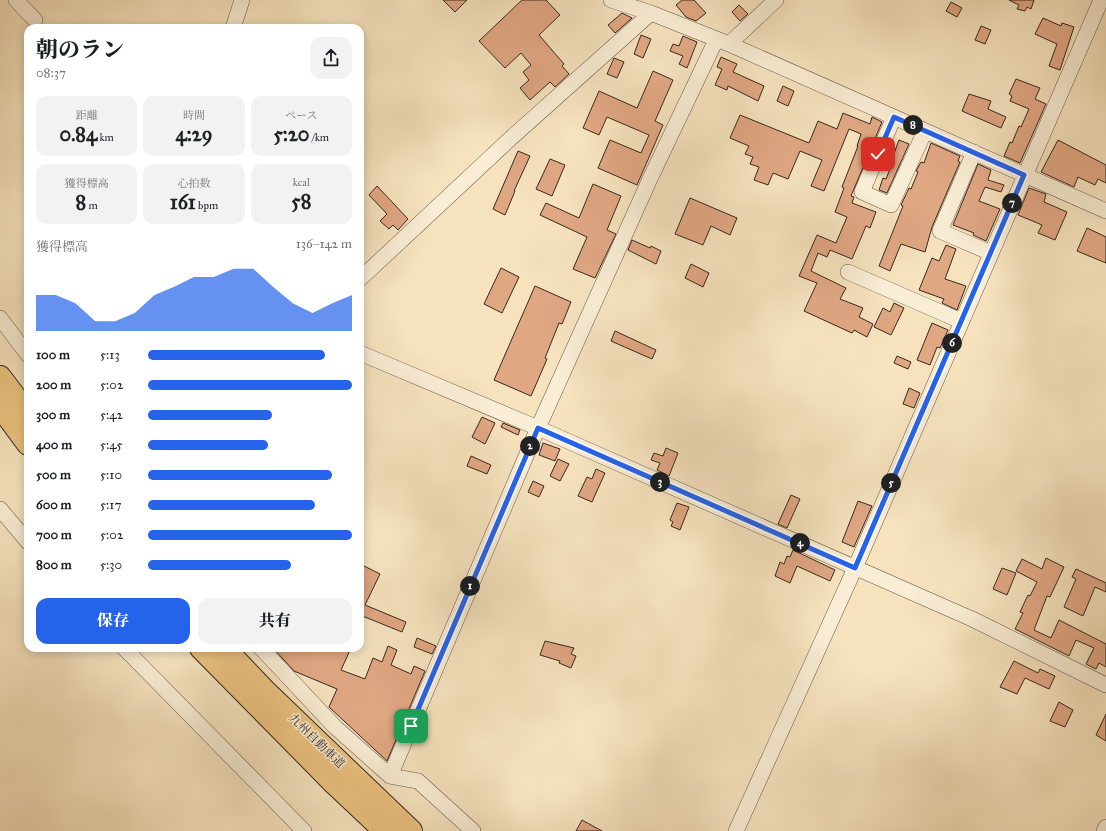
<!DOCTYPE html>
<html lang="ja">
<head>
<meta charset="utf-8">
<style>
  body { margin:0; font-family:"IM FELL Great Primer","Noto Serif JP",serif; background:#f2f2f2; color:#202124; height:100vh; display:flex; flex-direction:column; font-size:15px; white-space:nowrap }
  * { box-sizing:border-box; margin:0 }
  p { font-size:13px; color:#757577 }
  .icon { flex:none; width:22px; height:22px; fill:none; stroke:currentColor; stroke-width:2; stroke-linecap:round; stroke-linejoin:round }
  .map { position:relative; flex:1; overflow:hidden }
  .sheet { position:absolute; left:24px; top:24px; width:340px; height:628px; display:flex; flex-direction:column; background:#fff; border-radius:12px; box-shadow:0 2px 10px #0003 }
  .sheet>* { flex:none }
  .pin { position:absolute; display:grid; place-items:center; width:34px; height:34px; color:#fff; margin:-17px; border-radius:8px; box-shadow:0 2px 6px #0006 }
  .km { position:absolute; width:20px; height:20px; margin:-10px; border-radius:50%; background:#222; color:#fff; font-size:11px; line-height:20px; text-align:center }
  .round { display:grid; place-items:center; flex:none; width:42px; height:42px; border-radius:12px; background:#f2f2f2 }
  .head { display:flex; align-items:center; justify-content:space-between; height:68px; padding:0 12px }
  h1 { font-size:22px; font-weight:800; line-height:30px }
  .stats { display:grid; grid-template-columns:repeat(3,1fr); gap:6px; height:68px; padding:4px 12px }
  .stats div { display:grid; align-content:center; border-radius:10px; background:#f2f2f2; text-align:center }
  .stats b { font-size:20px; font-weight:800 }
  .stats small { font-size:11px; font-weight:400 }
  .stats p { font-size:11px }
  .chart { height:112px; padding:8px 12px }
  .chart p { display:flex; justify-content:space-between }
  .chart svg { width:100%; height:72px; margin-top:4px; fill:#2563eb; opacity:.7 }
  .action { display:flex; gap:8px; margin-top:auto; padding:8px 12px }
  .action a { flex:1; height:46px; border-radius:12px; background:#2563eb; color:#fff; font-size:16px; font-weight:800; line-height:46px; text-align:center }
  .action a+a { background:#f2f2f2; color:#202124 }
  ul { padding:0 12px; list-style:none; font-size:13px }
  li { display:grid; grid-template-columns:64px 48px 1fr; align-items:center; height:30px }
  li i { height:10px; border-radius:5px; background:#2563eb }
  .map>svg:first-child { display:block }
  .building { fill:#e0a783; stroke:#382820 }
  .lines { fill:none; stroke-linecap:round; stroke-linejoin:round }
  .minor-casing { stroke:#685748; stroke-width:16 }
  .highway-casing { stroke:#382820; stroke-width:24 }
  .minor { stroke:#f9edd5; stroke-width:15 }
  .highway { stroke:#ebc27f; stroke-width:22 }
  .route-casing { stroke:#fff; stroke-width:8 }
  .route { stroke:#2563eb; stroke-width:5 }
  .labels { text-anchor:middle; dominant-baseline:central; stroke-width:3; stroke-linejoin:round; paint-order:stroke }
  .street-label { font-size:12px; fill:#382820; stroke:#f9edd5 }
</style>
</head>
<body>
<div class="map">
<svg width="1106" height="831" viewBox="0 0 1106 831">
  <rect width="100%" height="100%" fill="#f6e3be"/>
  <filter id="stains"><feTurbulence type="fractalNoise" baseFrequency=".005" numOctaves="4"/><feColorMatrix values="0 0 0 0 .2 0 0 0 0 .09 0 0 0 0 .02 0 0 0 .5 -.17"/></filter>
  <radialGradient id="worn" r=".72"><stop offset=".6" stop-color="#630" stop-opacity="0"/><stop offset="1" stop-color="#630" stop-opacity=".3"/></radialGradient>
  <path class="building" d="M443,0H467L455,12Z
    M522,0H546L560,15L539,35L564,64L562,66L569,74L555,87L550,82L530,100L520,88L529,80L523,72L531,65L521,53L505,68L479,41Z
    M682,0H694L706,13L696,21L686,17L676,5Z
    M1009,0H1034L1031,9L1027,7L1025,11L1017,9L1019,5Z
    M951,2L962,8L957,17L946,11Z
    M739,5L748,14L740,21L732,12Z
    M622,13L632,18L615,33L608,25Z
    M1043,18L1061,26L1062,23L1074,27L1060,70L1049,66L1057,44L1035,34Z
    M981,26L991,30L985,44L975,40Z
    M641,35L651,39L643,58L634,54Z
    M683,36L697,42L687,68L679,64L683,56L670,51L673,44L679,46Z
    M721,57L737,64L733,72L764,86L758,101L728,86L727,90L715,85L722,69L717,67Z
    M614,58L624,62L617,78L607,74Z
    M653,71L673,80L655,121L663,125L637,185L598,168L610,140L641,153L649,135L607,117L599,135L583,128L599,91L637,108Z
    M1016,79L1040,88L1035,99L1046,104L1020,163L1004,156L1010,142L1012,143L1019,126L1021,127L1029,109L1010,101L1012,96L1009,94Z
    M783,86L794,91L788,106L777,101Z
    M969,94L991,101L988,109L1006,117L1001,128L962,111Z
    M843,113L870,124L872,117L882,122L851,196L854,197L852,203L876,212L870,228L866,226L852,259L830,250L827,257L818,253L811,271L846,288L840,299L863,308L859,317L873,324L867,337L854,330L852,333L804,311L817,283L799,276L817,235L836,243L847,217L835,212L844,188L842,187L858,146H857L861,134L849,129L824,191L811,186L822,160L800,151L788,179L773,173L768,185L754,180L759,167L750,164L753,157L745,154L749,146L730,138L740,115L809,143L818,121L837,129Z
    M899,140L909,144L887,193L879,190L883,178L886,179L894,159H892Z
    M1058,140L1106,165V183L1098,179L1095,185L1078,177L1074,187L1041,172Z
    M931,143L960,156L958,161L960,162L932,227L925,252L901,244L890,271L879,266L903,206L901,205L909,188L911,189L918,172L916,171L921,162L924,163Z
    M518,151L530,156L514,191H515L505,215L493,209Z
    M550,159L565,165L552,196L536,189Z
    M978,164L991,170L988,180L1004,185L1001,192L985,187L979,201L1000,209L986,241L973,235L974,233L953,225Z
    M593,184L621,196L607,230L616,234L595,278L573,269L587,237L540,215L546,203L579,218Z
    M377,186L408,219L398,230L393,225L389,229L380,221L387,214L369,195Z
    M1029,188L1046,194L1044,202L1067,212L1055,240L1038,233L1042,225L1018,215Z
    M690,198L737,218L730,235L711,226L703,245L675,234Z
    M1087,228L1106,237V263L1077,251Z
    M632,240L650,248L651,246L661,251L656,264L628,250Z
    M946,245L956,249L945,279L966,286L957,310L942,303L944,299L919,290L932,258L939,261Z
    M691,264L709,273L703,287L685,278Z
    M501,268L519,277L502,313L484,304Z
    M535,286L571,302L562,324L559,323L545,358L547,359L531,396L494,380Z
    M894,303L904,308L891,335L874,327L883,308L890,312Z
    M932,323L948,330L940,348L937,347L930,365L917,360Z
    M615,331L656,350L652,359L611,341Z
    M897,356L911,362L908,369L894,363Z
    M909,388L920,393L914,408L903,404Z
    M482,417L495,423L485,444L472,437Z
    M503,423L520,430L518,435L501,427Z
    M543,443L560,449L555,461L539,455Z
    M666,448L678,453L669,476L657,470L660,463L651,460L654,453L663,456Z
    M471,456L491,465L487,474L467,466Z
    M558,459L569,464L560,481L550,476Z
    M596,469L605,473L592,502L578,496L587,477L592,479Z
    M533,481L544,486L539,497L528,492Z
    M791,495L800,499L787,528L778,524Z
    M858,501L872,506L854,547L842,542Z
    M677,503L689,507L680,530L671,526L673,522L670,520Z
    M793,550L835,570L830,581L797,566L790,583L775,576L780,562L784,564L787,556L790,557Z
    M1046,558L1064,567L1050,597L1047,596L1034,630L1051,638L1059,620L1106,644V667L1099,663L1096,669L1086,664L1094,648L1076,640L1069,656L1015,629L1023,613L1020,612L1028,595L1030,596L1037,582L1016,571L1022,559L1042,569Z
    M360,564L380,574L365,605L406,622L402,632L360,615Z
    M1002,568L1016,573L1007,595L993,589Z
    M1076,569L1106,583V592L1095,587L1083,616L1064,607L1076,579L1072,577Z
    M417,638L436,646L432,654L414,647Z
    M545,641L574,648L571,654L576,656L571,668L559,663L560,661L540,655Z
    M388,646L397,650L391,665L411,674L414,666L425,671L387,761L329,707L337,689L294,671L273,648H351L341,670L365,679L373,658L382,662Z
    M1014,661L1038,673L1040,669L1055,676L1049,689L1025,678L1017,694L1000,687Z
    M1059,702L1073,710L1065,727L1050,721Z
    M1106,714V741L1096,735Z
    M582,820L602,831H576Z"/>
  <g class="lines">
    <defs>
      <path id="minor" d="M16,0L35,20
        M611,0L651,13L729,44L1106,211
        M233,28L242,0
        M729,44L776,0
        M894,117L862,192L891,205L925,131
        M974,152L940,231L991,253
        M848,272L961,321
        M360,279L511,138L651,13
        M0,318L28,355
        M360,353L538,428L972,619L1106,685
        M0,509L28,542
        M124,648L304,831
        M261,648L335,727L390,776L418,781L473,831
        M390,776L538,428L649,181L716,40
        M736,831L855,568L1101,0
        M1104,831L1106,827"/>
      <path id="highway" d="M0,377L28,414
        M0,406L28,444
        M201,648L334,783L385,831
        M224,648L267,693L411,831"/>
    </defs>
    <use href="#minor" class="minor-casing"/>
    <use href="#highway" class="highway-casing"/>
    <use href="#minor" class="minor"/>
    <use href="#highway" class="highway"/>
  </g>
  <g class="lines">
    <defs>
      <path id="route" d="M411,726L538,428L855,568L1024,175L894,117L878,154"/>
    </defs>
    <use href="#route" class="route-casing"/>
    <use href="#route" class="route"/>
  </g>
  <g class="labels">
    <g class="street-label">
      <text transform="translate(317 741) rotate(44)">九州自動車道</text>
    </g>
  </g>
  <rect width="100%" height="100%" filter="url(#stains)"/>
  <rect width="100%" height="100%" fill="url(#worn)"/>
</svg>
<div class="pin" style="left:411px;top:726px;background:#1e9e55"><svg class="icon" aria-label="arrive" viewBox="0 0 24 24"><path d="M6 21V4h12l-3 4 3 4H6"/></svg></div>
<div class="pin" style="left:878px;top:154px;background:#d93025"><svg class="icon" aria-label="check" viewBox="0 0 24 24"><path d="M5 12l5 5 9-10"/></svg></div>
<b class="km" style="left:470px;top:586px">1</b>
<b class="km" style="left:530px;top:446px">2</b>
<b class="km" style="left:660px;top:482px">3</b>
<b class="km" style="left:800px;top:543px">4</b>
<b class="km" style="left:891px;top:483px">5</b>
<b class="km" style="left:952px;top:343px">6</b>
<b class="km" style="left:1012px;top:203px">7</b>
<b class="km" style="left:913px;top:125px">8</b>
<section class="sheet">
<div class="head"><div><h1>朝のラン</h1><p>08:37</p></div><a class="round"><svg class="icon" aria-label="share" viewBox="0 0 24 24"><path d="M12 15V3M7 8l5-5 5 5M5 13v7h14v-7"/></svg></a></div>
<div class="stats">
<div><p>距離</p><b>0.84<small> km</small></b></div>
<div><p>時間</p><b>4:29</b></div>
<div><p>ペース</p><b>5:20<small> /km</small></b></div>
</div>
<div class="stats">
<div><p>獲得標高</p><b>8<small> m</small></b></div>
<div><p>心拍数</p><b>161<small> bpm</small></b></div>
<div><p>kcal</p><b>58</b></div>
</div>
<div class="chart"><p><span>獲得標高</span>136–142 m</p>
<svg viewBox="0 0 160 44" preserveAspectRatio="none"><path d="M0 44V22L10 22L20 27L30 38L40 38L50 33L60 22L70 17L80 11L90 11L100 6L110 6L120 17L130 27L140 33L150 27L160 22V44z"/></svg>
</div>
<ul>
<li><b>100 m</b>5:13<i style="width:87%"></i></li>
<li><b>200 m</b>5:02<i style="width:100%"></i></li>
<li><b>300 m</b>5:42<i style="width:61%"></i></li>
<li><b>400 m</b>5:45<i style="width:59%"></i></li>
<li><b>500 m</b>5:10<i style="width:90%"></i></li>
<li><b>600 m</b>5:17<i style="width:82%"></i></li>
<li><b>700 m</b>5:02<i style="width:100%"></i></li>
<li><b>800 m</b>5:30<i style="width:70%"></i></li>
</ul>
<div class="action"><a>保存</a><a>共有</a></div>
</section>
</div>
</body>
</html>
